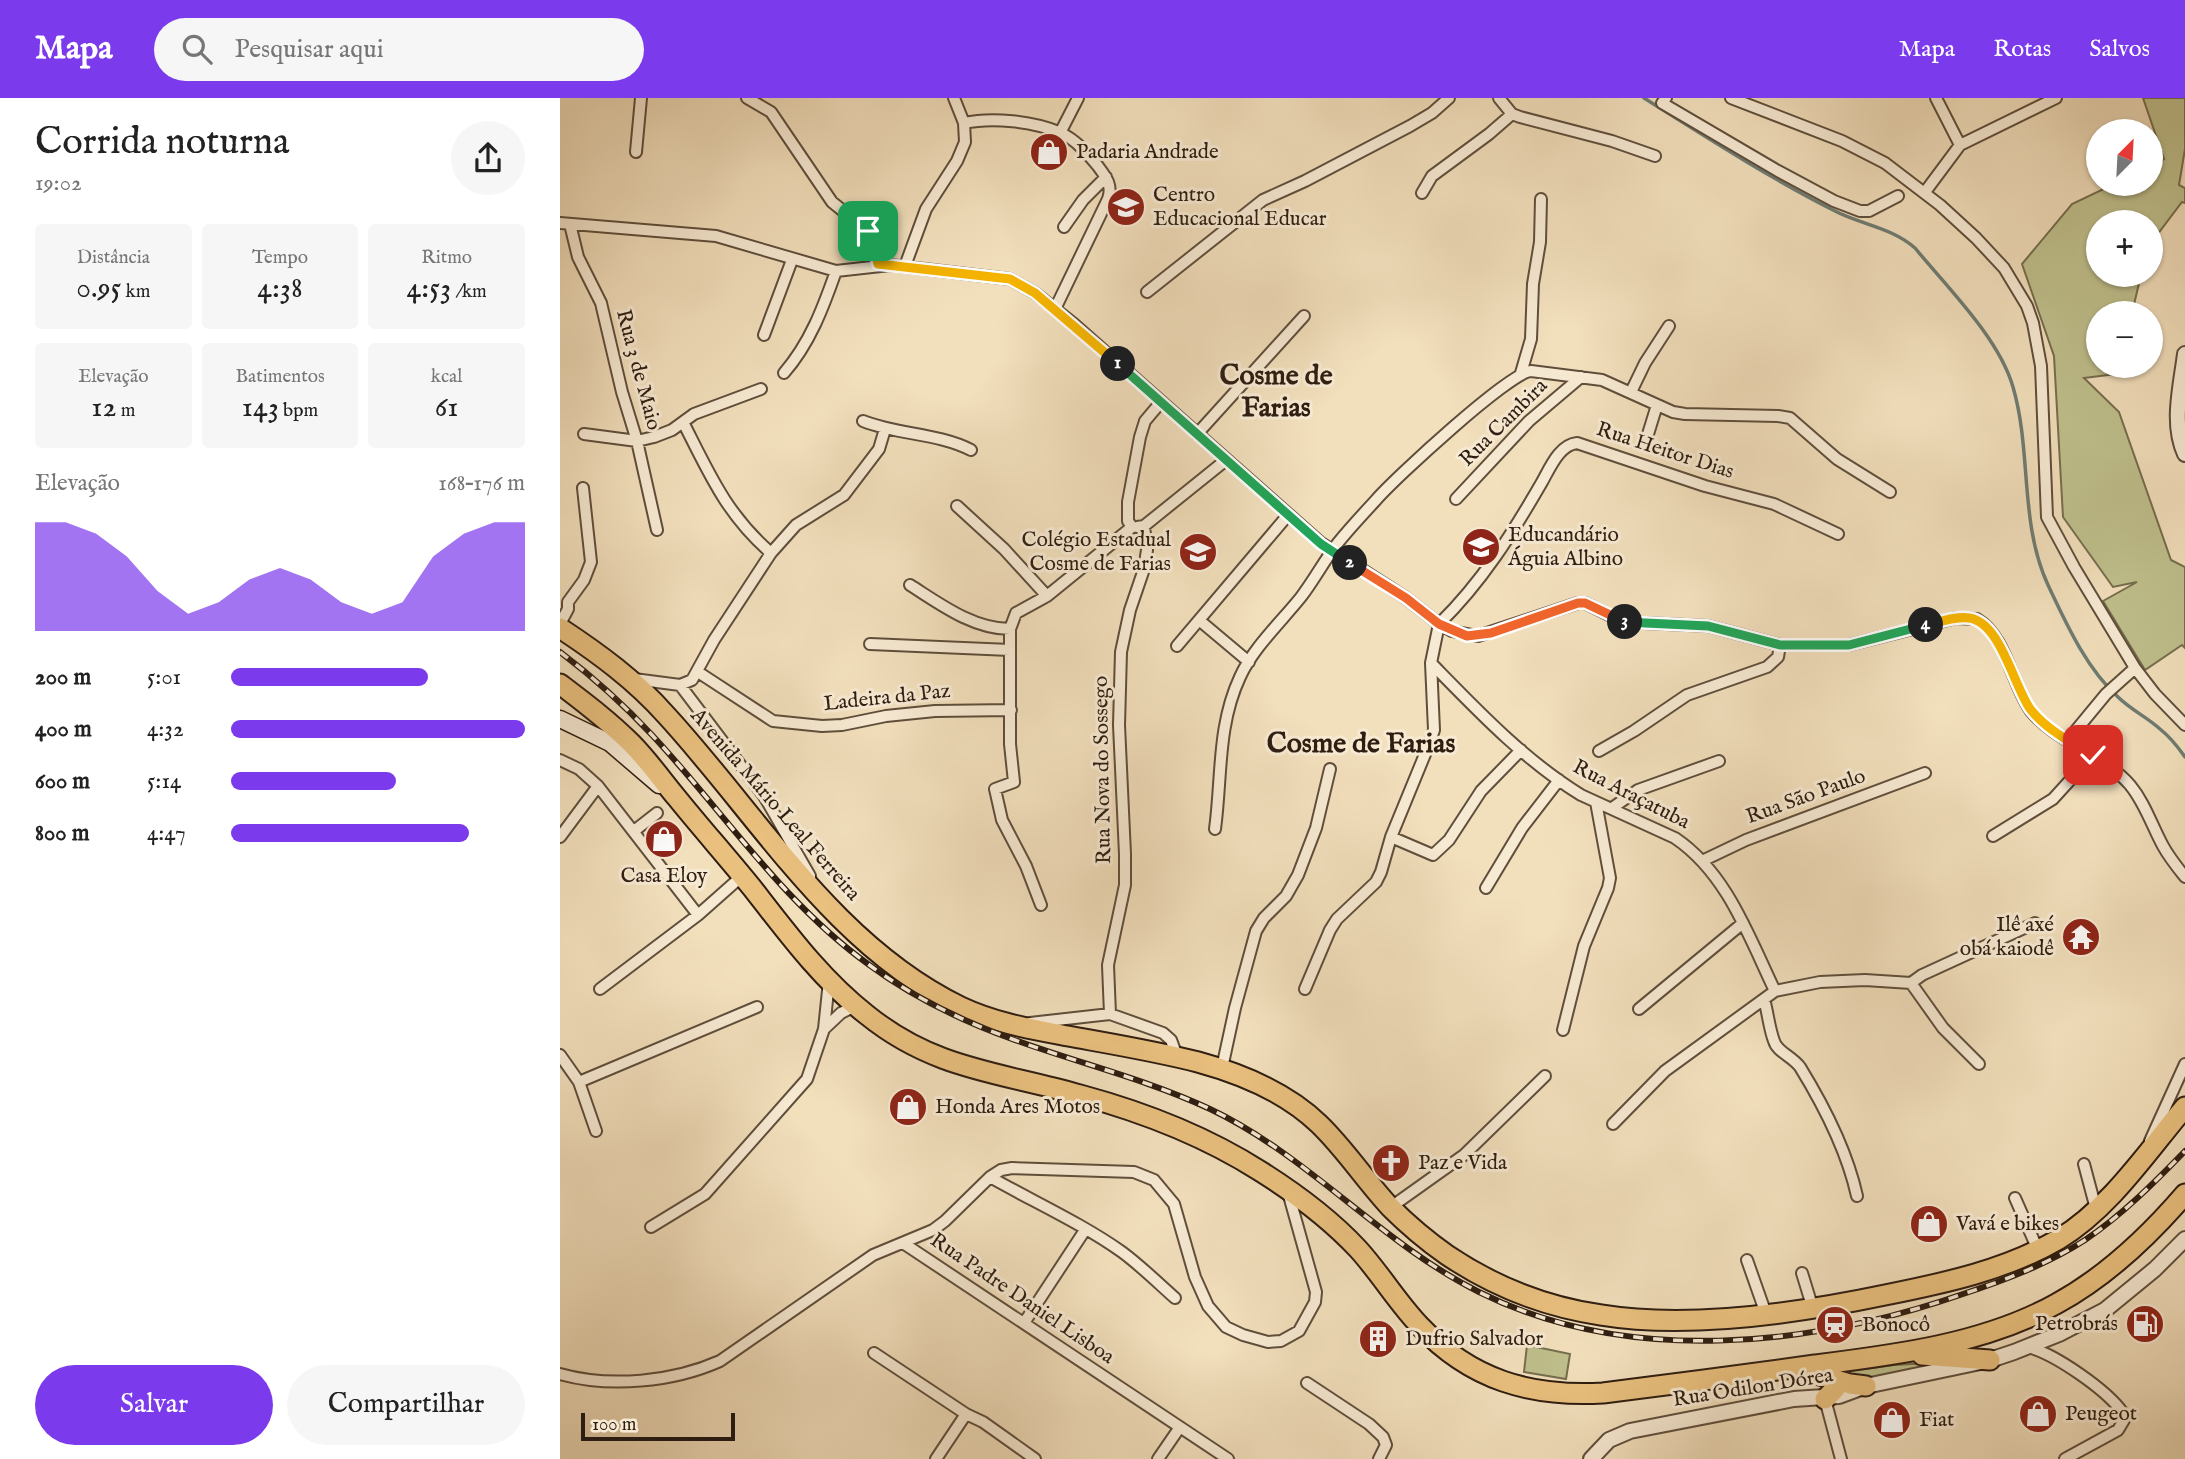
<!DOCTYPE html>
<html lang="pt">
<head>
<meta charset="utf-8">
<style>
  body { margin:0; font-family:"IM FELL English",serif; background:#f6f6f6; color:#222; height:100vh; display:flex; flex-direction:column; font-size:26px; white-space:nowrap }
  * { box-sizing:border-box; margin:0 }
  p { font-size:23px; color:#767676 }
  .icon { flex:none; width:38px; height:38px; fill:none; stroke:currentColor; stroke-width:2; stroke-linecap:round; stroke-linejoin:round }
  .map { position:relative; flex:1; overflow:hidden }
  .drawer { display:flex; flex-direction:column; background:#fff; width:560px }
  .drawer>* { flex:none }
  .needle { width:46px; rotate:24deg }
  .tools { position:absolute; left:1526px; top:21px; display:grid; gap:14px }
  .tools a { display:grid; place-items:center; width:77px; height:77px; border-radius:50%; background:#fff; box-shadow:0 2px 5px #0004; font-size:35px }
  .scale { position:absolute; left:21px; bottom:18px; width:154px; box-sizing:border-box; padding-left:7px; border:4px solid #2e1d11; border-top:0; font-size:19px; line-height:24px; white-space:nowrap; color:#2e1d11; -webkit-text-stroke:5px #f7ead3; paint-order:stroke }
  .pin { position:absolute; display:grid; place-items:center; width:60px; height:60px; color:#fff; margin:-30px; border-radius:14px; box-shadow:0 4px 10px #0006 }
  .km { position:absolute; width:35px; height:35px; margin:-18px; border-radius:50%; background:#222; color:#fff; font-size:19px; line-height:35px; text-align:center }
  .round { display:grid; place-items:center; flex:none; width:74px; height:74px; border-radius:37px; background:#f6f6f6 }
  .overview { display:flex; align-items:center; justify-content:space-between; height:119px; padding:0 35px }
  h1 { font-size:38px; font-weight:600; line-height:52px }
  .metrics { display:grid; grid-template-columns:repeat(3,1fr); gap:10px; height:119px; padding:7px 35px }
  .metrics div { display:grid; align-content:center; border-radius:7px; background:#f6f6f6; text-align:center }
  .metrics b { font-size:30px; font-weight:600 }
  .metrics small { font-size:19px; font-weight:400 }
  .metrics p { font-size:19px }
  .chart { height:196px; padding:14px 35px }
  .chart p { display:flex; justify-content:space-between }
  .chart svg { width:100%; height:126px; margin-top:7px; fill:#7c3aed; opacity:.7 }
  .cta { display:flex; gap:14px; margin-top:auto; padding:14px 35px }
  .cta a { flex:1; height:80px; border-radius:42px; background:#7c3aed; color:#fff; font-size:28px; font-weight:600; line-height:80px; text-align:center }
  .cta a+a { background:#f6f6f6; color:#222 }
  ul { padding:0 35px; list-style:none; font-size:23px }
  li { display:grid; grid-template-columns:112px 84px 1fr; align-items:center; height:52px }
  li i { height:18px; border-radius:9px; background:#7c3aed }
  header { display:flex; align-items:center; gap:42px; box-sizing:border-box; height:98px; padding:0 35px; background:#7c3aed; color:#fff }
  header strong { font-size:33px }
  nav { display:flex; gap:38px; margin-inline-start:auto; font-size:24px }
  .search { width:490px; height:63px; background:#f6f6f6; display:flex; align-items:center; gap:18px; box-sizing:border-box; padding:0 24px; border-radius:38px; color:#767676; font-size:26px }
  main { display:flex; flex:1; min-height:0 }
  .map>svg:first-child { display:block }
  .green { fill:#bfc08d; stroke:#766e4f; stroke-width:2 }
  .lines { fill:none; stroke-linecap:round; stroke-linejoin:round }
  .stream { stroke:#6f7c73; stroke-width:3.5 }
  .minor-casing { stroke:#5f4e3c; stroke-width:14 }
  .tertiary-casing { stroke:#5f4e3c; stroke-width:18 }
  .secondary-casing { stroke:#2e1d11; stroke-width:19 }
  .trunk-casing { stroke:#2e1d11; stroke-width:23 }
  .minor { stroke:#f7ead3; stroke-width:10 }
  .tertiary { stroke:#f7ead3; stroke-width:14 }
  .secondary { stroke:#f7ead3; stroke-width:16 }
  .trunk { stroke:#e9c07e; stroke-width:19 }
  .rail-casing { stroke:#2e1d11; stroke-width:6 }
  .rail { stroke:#f7ead3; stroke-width:3.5; stroke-dasharray:10; stroke-linecap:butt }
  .split-1-casing { stroke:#fff; stroke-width:14 }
  .split-2-casing { stroke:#fff; stroke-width:14 }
  .split-3-casing { stroke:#fff; stroke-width:14 }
  .split-4-casing { stroke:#fff; stroke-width:14 }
  .split-5-casing { stroke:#fff; stroke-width:14 }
  .split-1 { stroke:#f5b400; stroke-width:9 }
  .split-2 { stroke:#22a559; stroke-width:9 }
  .split-3 { stroke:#f0652b; stroke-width:9 }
  .split-4 { stroke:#22a559; stroke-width:9 }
  .split-5 { stroke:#f5b400; stroke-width:9 }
  .labels { text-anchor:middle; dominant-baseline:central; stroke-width:6; stroke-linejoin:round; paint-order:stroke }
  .poi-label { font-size:21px; fill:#2e1d11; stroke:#f7ead3; text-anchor:start }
  .street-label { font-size:21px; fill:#2e1d11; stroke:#f7ead3 }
  .district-label { font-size:28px; font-weight:bold; fill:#2e1d11; stroke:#f7ead3 }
</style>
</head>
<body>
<header>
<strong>Mapa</strong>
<div class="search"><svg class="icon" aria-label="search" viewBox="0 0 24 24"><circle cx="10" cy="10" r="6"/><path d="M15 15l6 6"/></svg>Pesquisar aqui</div>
<nav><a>Mapa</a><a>Rotas</a><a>Salvos</a></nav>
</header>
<main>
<section class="drawer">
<div class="overview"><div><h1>Corrida noturna</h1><p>19:02</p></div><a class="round"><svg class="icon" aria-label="share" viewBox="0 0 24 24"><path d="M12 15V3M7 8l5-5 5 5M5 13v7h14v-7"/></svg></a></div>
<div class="metrics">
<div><p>Distância</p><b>0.95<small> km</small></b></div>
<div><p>Tempo</p><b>4:38</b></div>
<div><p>Ritmo</p><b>4:53<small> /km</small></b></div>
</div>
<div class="metrics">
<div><p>Elevação</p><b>12<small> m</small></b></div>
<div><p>Batimentos</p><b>143<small> bpm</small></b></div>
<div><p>kcal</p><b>61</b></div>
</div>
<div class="chart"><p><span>Elevação</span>168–176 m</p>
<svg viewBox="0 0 160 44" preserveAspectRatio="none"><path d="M0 44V6L10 6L20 10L30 18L40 30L50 38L60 34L70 26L80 22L90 26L100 34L110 38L120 34L130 18L140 10L150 6L160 6V44z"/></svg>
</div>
<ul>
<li><b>200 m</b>5:01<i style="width:67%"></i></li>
<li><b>400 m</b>4:32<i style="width:100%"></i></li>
<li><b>600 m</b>5:14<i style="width:56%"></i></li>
<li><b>800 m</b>4:47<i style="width:81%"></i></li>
</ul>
<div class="cta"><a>Salvar</a><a>Compartilhar</a></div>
</section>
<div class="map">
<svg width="1625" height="1361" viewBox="0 0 1625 1361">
  <rect width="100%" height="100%" fill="#f2dfbc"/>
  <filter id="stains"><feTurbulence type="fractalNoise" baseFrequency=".00286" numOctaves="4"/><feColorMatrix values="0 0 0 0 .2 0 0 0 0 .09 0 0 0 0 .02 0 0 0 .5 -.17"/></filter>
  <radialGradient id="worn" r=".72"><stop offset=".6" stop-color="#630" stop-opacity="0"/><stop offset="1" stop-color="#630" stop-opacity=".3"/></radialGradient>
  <path class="green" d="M1583,0H1625V51L1619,87L1625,90V105L1622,104L1591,145V124H1538V177H1581L1572,215H1538V268H1558L1556,276L1524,280L1559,314L1611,462L1625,469V550L1622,547L1585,572L1543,503L1577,484L1553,489L1503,419L1494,258L1462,166L1512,106L1554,86H1591V68L1604,61Z
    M967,1247L1010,1256L1006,1281L964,1274Z
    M1390,1264L1296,1283L1275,1275L1334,1267Z"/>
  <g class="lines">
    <path class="stream" d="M1084,0C1146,39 1208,79 1273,112C1301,127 1331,129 1355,150C1387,189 1439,240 1453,289C1472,354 1459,424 1488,487C1506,525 1526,570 1558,599C1571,612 1587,619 1600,631C1610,639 1618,649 1625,659"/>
    <defs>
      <path id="minor" d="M187,0L211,14L272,104L308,133L312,140L318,166
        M939,0L952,16L960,19L1052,43L1095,58
        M1106,0L1102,5L1218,73L1274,103L1300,113H1309L1338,98
        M1171,0L1282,43L1325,65L1380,107L1416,140L1444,170L1467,208L1473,225L1481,268L1487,419L1514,469L1575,570L1595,596L1625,627
        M1376,0L1400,47
        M404,25C432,19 473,23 501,35C516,42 527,55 537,67C546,79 553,87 548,101L495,211
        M500,35L518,0
        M76,54L81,0
        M1365,94L1400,47L1496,0
        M862,95L872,78L929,36L952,16
        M0,125L156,138L276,173L330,167L450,181L475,195L514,226L761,445L846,500L879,526L892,533L918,538L1018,505H1025L1063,524L1148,528L1220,547H1289L1396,520L1417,521C1446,538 1452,587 1471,613C1497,645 1542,655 1570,687C1585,705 1592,728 1603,748C1609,759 1617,769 1625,779
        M10,126L18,159L41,205L62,294L77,343L97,432
        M504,129L523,102L546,79
        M345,168L366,111L397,63L405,44L404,25L394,0
        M587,194L703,102L745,83L850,28L872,15L889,0
        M204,237L232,162
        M224,275C250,245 263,210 276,173
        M961,275L971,241L973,186L980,144L981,101
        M1071,294L1085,265L1109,228
        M303,323C338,337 378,335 411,352
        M123,324C149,375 166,416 211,455
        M24,336L77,343L94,339L112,332L134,316L201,291
        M637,336L744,218
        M1085,346L1097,307
        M896,401L969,323L1021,279
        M397,408L444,451L487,498
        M577,429L584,428L666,362
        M350,487C380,506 413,531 450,531
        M639,522L689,564
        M0,526L8,511V504L24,482L31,464L23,390
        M879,526C922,484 952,436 982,384C990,370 999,347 1017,345L1145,388L1214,406L1278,436
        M310,546L450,552
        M617,548L728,417
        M871,565C917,612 964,662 1021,697L1115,740C1167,775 1189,839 1215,893
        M138,574L213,623L262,628L282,627L326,618L375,613L451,612
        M74,581L120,587L132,582L154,542L211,455L236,427L284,397L319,351L325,331
        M120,587L204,698L250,778
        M1508,642L1546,596L1575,570
        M1039,653L1074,633L1127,597L1207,569L1218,559L1220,547
        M0,662L19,671L38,688L138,817
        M1052,710L1078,692L1159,663
        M655,731C662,680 657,628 680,579C693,550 721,524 741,499C754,482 764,463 777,446C789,431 803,416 816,402C835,380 950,274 971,273L1042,282L1113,314L1125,316L1218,318L1230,320L1277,361L1330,394
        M74,733L97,715
        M1433,738L1493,701L1533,657
        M0,739L38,688
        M831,739L873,757L889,742L921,693L961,652
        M1142,763L1186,742L1365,675
        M926,790L962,730L999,682
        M481,807L466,768L442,722L435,691L454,684L450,646V531L456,515L487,498L572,429L568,423V404L580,339L585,323L601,304
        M1351,885L1362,877L1475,825
        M1351,885L1383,930L1419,966
        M40,891L138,817L182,778
        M745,891L770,832L777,821L816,784L821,774L831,739L870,644L874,632L871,565L879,526
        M1204,901C1208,915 1209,930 1214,943C1217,954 1232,958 1240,969C1264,1008 1287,1053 1297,1098
        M1079,911L1183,825
        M550,916L548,867L565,787V756L559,627L561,554L570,512L584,471L587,452L584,428
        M470,925L550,916L603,935L611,942L617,958
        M264,931L281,915L295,908
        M1003,932L1024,848L1048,790L1050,780L1036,704
        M0,957L19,984L36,1033
        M662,970L675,910L696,833L704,820L726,798L738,777L756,730L770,671
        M19,984L197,909
        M1053,1026L1105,973L1215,893L1260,884L1305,882L1351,885
        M1590,1043L1625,966
        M1524,1066L1536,1111
        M430,1079C474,1104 521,1125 562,1154C581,1168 598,1185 615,1200
        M1455,1100L1478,1152
        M831,1109L904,1057L985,978
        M91,1129L145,1096L247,981L264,931L269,883
        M343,1145L668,1361
        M1187,1162L1206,1216
        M1242,1175L1253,1211
        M464,1225L525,1132
        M1468,1249C1495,1256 1547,1292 1563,1315L1564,1322L1558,1332L1505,1361
        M314,1255L406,1316L423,1324L475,1361
        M0,1276C50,1290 113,1284 160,1263L313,1157L373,1132L385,1123L430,1079L441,1072L452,1070L574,1074L594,1082L614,1106L635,1179L648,1208L666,1229L683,1237L708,1244L721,1243L739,1233L755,1204L756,1194L728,1094
        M747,1285L809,1326L823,1339L826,1347L819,1361
        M1265,1301L1281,1361
        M376,1361L406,1316
        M598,1361L620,1329"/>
      <path id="tertiary" d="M1625,256C1621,288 1611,326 1625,356
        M1031,1361L1049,1342L1070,1333L1234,1301L1279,1298L1306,1288L1430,1262L1454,1254L1499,1236L1545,1212L1595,1171L1625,1141"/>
      <path id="secondary" d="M0,621L50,645L99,687"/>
      <path id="trunk" d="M0,530C38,555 75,582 106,617C199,718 273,847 401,909C435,925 471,931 508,938C552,946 595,953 638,964C682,976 726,994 759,1026C785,1051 805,1082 830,1109C847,1126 867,1143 887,1157C933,1188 986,1209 1041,1217C1127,1231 1239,1215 1325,1197C1385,1185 1446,1172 1499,1141C1550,1110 1587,1054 1625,1009
        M0,586C25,605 49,623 71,645C88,662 102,682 117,700C142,731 168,760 193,791C228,836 262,882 307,917C375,972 440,974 520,997C583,1014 645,1038 700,1073C735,1095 770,1121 798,1151C820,1175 837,1204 860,1228C911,1282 970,1299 1043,1295C1114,1286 1184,1277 1255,1267C1335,1257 1424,1246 1496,1206C1546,1179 1588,1139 1625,1096
        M1362,1257L1430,1262
        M1246,1273L1290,1286L1306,1288
        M1265,1301L1275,1291L1271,1278"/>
    </defs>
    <use href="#minor" class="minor-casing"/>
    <use href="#tertiary" class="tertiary-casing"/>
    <use href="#secondary" class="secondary-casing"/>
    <use href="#trunk" class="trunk-casing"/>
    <use href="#minor" class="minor"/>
    <use href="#tertiary" class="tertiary"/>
    <use href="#secondary" class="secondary"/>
    <use href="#trunk" class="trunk"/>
    <defs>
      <path id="rail" d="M0,554C33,579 64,607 92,637C164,714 222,804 308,866C351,898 402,923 452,941C518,965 586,981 650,1011C749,1058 821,1145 919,1194C1067,1268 1250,1249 1403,1196C1445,1182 1488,1166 1525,1142C1562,1117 1594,1085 1625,1053"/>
    </defs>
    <use href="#rail" class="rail-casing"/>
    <use href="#rail" class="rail"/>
  </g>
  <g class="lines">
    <defs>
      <path id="split-1" d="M308,133L312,140L318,166L450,181L475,195L558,266"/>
      <path id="split-2" d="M558,266L761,446L790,465"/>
      <path id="split-3" d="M790,465L846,500L879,526L907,538L931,535L1018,505H1025L1065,524"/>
      <path id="split-4" d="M1065,524L1148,528L1220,547H1289L1366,527"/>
      <path id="split-5" d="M1366,527C1380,524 1395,518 1409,520C1441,524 1454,590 1471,612C1487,632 1512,645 1533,657"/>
    </defs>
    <use href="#split-1" class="split-1-casing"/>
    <use href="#split-2" class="split-2-casing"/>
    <use href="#split-3" class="split-3-casing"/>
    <use href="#split-4" class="split-4-casing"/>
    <use href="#split-5" class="split-5-casing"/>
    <use href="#split-1" class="split-1"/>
    <use href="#split-2" class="split-2"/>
    <use href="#split-3" class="split-3"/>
    <use href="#split-4" class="split-4"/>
    <use href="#split-5" class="split-5"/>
  </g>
  <defs>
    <symbol id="shop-disc" viewBox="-11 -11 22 22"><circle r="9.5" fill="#8f2418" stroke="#f7ead3"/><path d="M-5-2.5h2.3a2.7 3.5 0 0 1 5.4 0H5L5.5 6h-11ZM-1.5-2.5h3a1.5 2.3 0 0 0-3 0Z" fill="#fff"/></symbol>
    <symbol id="school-disc" viewBox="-11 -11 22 22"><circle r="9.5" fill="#8f2418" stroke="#f7ead3"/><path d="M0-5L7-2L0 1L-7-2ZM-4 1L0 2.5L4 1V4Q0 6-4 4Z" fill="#fff"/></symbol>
    <symbol id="temple-disc" viewBox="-11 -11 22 22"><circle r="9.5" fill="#8f2418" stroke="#f7ead3"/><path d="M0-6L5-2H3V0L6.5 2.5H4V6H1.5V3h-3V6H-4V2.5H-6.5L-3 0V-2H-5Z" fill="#fff"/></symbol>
    <symbol id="church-disc" viewBox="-11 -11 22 22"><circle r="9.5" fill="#8f2418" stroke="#f7ead3"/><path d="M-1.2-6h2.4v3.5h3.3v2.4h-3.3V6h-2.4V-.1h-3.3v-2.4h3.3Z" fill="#fff"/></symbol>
    <symbol id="fuel-disc" viewBox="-11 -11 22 22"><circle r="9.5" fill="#8f2418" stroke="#f7ead3"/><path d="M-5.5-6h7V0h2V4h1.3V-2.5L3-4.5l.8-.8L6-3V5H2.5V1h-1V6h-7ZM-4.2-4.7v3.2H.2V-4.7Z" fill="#fff"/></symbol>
    <symbol id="station-disc" viewBox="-11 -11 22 22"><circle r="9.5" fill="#8f2418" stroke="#f7ead3"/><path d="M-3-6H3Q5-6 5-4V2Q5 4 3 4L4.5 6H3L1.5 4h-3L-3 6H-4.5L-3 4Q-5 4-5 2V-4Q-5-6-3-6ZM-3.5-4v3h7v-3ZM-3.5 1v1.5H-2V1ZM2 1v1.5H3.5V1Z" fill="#fff"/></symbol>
    <symbol id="building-disc" viewBox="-11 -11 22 22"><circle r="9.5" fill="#8f2418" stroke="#f7ead3"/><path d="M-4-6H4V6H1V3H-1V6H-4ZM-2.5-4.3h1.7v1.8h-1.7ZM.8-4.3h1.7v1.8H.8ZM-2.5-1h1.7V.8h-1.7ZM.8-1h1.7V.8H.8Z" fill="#fff"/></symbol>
  </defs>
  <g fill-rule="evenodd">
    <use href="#shop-disc" x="467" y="32" width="44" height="44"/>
    <use href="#school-disc" x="544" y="87" width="44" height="44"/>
    <use href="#school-disc" x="899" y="427" width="44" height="44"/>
    <use href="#school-disc" x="616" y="432" width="44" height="44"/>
    <use href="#shop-disc" x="82" y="719" width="44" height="44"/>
    <use href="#temple-disc" x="1499" y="817" width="44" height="44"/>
    <use href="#shop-disc" x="326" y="987" width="44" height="44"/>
    <use href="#church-disc" x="809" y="1043" width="44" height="44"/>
    <use href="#shop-disc" x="1347" y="1104" width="44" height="44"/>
    <use href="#fuel-disc" x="1563" y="1204" width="44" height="44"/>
    <use href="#station-disc" x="1253" y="1205" width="44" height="44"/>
    <use href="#building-disc" x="796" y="1219" width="44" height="44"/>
    <use href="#shop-disc" x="1456" y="1294" width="44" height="44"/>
    <use href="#shop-disc" x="1310" y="1300" width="44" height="44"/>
  </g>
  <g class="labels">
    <g class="poi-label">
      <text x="516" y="54">Padaria Andrade</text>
      <text x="593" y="97">Centro<tspan x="593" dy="24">Educacional Educar</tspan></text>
      <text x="948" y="437">Educandário<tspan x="948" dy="24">Águia Albino</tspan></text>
      <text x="611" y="442" text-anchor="end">Colégio Estadual<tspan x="611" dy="24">Cosme de Farias</tspan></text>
      <text x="104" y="778" text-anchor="middle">Casa Eloy</text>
      <text x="1494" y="827" text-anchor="end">Ilê axé<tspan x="1494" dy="24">obá kaiodê</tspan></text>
      <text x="375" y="1009">Honda Ares Motos</text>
      <text x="858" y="1065">Paz e Vida</text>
      <text x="1396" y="1126">Vavá e bikes</text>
      <text x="1558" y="1226" text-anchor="end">Petrobrás</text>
      <text x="1302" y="1227">Bonocô</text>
      <text x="845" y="1241">Dufrio Salvador</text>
      <text x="1505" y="1316">Peugeot</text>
      <text x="1359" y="1322">Fiat</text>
    </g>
    <g class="street-label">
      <text transform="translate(78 272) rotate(75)">Rua 3 de Maio</text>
      <text transform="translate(944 325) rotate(-45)">Rua Cambira</text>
      <text transform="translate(1105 353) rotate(18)">Rua Heitor Dias</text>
      <text transform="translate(327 600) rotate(-6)">Ladeira da Paz</text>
      <text transform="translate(543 672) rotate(-91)">Rua Nova do Sossego</text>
      <text transform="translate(1071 697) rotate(27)">Rua Araçatuba</text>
      <text transform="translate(1246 699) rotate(-20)">Rua São Paulo</text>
      <text transform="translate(215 707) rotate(49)">Avenida Mário Leal Ferreira</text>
      <text transform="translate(462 1201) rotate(34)">Rua Padre Daniel Lisboa</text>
      <text transform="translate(1193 1290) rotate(-9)">Rua Odilon Dórea</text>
    </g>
    <g class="district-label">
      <text x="716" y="278">Cosme de<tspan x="716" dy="32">Farias</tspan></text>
      <text x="801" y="646">Cosme de Farias</text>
    </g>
  </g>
  <rect width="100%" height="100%" filter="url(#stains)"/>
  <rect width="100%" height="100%" fill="url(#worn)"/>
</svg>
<div class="tools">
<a><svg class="needle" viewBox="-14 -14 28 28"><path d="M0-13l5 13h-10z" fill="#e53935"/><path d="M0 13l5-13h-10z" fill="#767676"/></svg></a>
<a>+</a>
<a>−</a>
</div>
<div class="scale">100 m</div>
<div class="pin" style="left:308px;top:133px;background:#1e9e55"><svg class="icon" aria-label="arrive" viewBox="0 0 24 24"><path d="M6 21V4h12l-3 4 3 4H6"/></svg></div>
<div class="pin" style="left:1533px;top:657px;background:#d93025"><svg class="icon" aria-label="check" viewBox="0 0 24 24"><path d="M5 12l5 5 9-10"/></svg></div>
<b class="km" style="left:558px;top:266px">1</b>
<b class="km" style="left:790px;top:465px">2</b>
<b class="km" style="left:1065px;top:524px">3</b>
<b class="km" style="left:1366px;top:527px">4</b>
</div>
</main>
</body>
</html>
